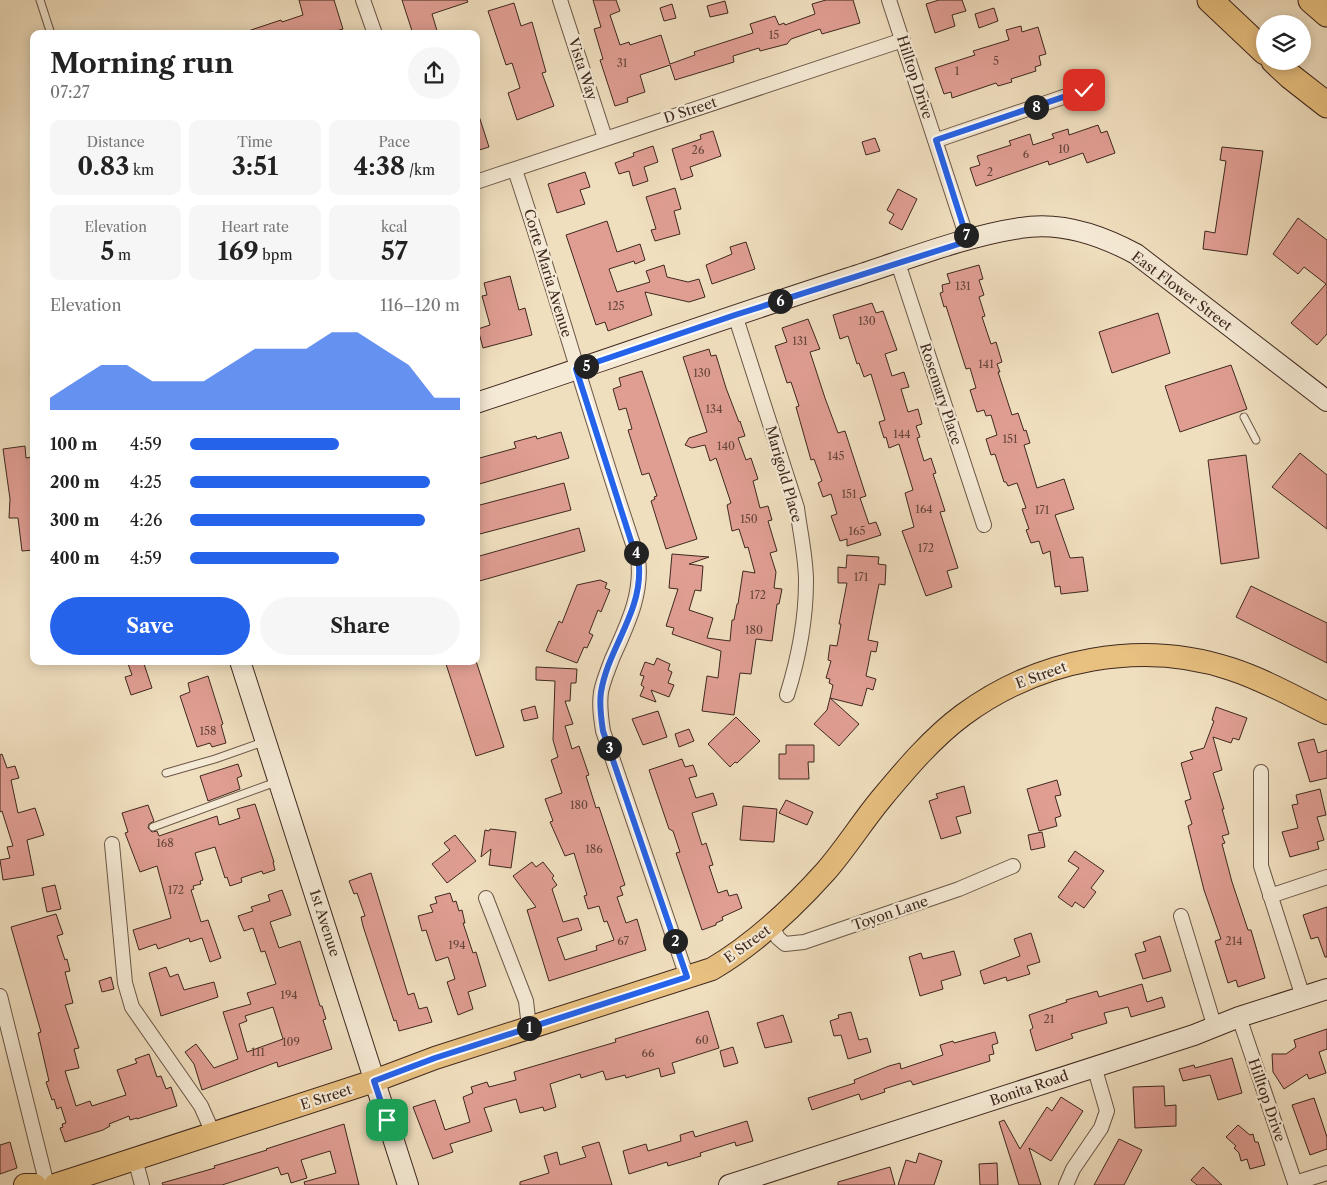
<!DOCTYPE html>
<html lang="en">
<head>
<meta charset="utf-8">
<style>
  body { margin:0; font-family:"Libre Caslon Text",serif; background:#f6f6f6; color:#222; height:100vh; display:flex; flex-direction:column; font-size:19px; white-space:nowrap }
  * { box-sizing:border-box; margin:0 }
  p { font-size:16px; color:#767676 }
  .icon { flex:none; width:28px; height:28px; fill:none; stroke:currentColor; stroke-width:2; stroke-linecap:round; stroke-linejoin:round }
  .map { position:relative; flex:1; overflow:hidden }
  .details { position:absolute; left:30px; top:30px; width:450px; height:635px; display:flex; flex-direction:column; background:#fff; border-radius:10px; box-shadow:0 2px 12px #0003 }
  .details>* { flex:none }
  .fabs { position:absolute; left:1256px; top:15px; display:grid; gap:10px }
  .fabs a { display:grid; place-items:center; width:55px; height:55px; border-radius:50%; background:#fff; box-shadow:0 2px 12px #0003; font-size:25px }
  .pin { position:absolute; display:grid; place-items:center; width:42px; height:42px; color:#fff; margin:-21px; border-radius:10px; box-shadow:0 2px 8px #0006 }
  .km { position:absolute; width:25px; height:25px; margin:-12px; border-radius:50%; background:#222; color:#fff; font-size:14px; line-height:25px; text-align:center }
  .round { display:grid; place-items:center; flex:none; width:52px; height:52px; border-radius:26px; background:#f6f6f6 }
  .summary { display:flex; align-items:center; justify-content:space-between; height:85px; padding:0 20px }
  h1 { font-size:28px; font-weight:700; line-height:38px }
  .stats { display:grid; grid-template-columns:repeat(3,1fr); gap:8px; height:85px; padding:5px 20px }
  .stats div { display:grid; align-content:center; border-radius:10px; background:#f6f6f6; text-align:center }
  .stats b { font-size:25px; font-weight:700 }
  .stats small { font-size:14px; font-weight:400 }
  .stats p { font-size:14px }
  .chart { height:140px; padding:10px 20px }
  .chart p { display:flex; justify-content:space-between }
  .chart svg { width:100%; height:90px; margin-top:5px; fill:#2563eb; opacity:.7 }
  .button { display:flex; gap:10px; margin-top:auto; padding:10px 20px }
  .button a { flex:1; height:58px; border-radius:30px; background:#2563eb; color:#fff; font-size:20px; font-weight:700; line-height:58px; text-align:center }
  .button a+a { background:#f6f6f6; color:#222 }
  ul { padding:0 20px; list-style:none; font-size:16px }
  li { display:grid; grid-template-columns:80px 60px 1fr; align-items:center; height:38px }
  li i { height:12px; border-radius:6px; background:#2563eb }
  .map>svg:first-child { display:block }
  .building { fill:#e09e93; stroke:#3f281f; fill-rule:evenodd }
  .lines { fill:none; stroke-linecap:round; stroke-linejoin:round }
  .lane-casing { stroke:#6b5647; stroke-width:9 }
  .street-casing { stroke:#6b5647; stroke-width:16 }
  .secondary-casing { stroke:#3f281f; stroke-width:22 }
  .primary-casing { stroke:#3f281f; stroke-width:24 }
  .highway-casing { stroke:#3f281f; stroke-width:27 }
  .lane { stroke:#f5ead5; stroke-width:7 }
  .street { stroke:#f5ead5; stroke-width:14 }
  .secondary { stroke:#f5ead5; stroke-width:20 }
  .primary { stroke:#e8c080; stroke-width:22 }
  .highway { stroke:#e8c080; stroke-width:25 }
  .route-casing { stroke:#fff; stroke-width:10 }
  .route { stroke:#2563eb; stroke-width:6 }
  .labels { text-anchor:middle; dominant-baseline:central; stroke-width:4.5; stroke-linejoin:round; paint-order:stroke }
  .number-label { font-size:11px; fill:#67463c }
  .street-label { font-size:14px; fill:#3f281f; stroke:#f5ead5 }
</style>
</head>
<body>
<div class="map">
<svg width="1327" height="1185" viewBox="0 0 1327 1185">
  <rect width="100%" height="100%" fill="#f0dfbf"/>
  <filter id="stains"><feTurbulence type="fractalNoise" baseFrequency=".004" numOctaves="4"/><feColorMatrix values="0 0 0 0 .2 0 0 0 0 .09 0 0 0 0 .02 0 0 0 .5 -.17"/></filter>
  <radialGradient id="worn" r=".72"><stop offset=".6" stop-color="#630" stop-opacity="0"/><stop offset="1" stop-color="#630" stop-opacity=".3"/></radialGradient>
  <path class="building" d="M299,0H334L343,29L326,34H245V32L281,20L282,22L303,15Z
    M402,0H467L468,2L432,14L438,34H413Z
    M593,0H616L620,11L610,15L620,45L629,42L630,45L661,35L670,64L695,55L694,52L753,33L750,24L775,16L779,25L784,23L785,25L815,14L812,4L826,0H853L860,23L822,34L820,29L791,39L787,44L760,51L759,48L733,56L734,62L675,80L670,65L640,75L645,92L627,98L628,102L615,106L600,60L603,59L594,29L601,27Z
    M939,0H962L966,11L952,15L955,26L935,33L926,4Z
    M725,1L728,13L710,17L707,6Z
    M514,3L521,26L532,22L546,72L542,73L554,106L517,120L508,93L520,88L512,63L506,65L488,11Z
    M672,4L676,18L664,21L660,8Z
    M994,8L998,21L979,28L975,14Z
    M1021,26L1022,32L1038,27L1046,54L1039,56L1041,65L1035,67L1036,71L1011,79L1012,82L998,86L996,83L952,98L951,92L944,94L935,68L975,55L973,51L1009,40L1006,30Z
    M476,116H479L489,147L476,151Z
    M1098,125L1101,133L1107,131L1115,153L1087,163L1083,153L1049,165L1048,161L976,186L970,168L980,165L977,156L1011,145L1009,141L1030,134L1033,145L1054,138L1052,134L1068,129L1069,135Z
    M713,131L721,156L690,167L693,176L681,180L672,149L701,139L700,135Z
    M875,138L880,151L866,155L862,142Z
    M653,146L658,162L644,167L648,181L633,186L629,171L619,174L615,163L634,156L633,153Z
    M1222,147L1263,151L1247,255L1203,249L1205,231L1215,233L1226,161L1220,160Z
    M585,172L590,187L580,190L585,204L557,213L548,184Z
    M675,188L681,209L674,211L680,234L655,241L651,230L656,229L646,197Z
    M898,189L917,199L902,230L889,223L894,214L887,210Z
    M1298,218L1327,240V334L1317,345L1291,323L1326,284L1304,267L1298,274L1273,254Z
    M607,221L617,252L640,244L645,260L635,264L634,261L609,269L617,292L650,282L646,271L664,265L667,277L688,282L699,279L705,297L689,302L645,292L652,315L608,331L605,322L596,325L566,235Z
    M746,242L755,269L712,284L706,265L732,254L730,247Z
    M979,265L983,279L979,280L984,295L979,297L985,316L982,317L991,344L996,342L1002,362L997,364L1000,372H998L1012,415L1018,413L1024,431L1026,430L1030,443L1024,445L1037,488L1064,479L1074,509L1055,515L1070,558L1083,557L1088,591L1061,594L1060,586L1055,587L1050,551L1043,554L1039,541L1031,543L1026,530L1029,529L1022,509L1026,508L1017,483L1008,486L1006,482H1004L995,454L991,455L986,439L997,435L991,415L986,416L984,410L977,412L970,390L976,388L970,368L966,369L946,306L944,307L940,293L943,292L942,285L950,283L947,274Z
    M510,276L519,310L525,308L532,335L483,348L478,329L490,325L482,296L487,295L484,283Z
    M872,303L876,313L883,311L897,350L885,354L892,376L904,372L909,387L901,389L908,412L918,409L922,424L916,426L920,437L917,438L924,461L931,458L936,473L933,474L945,511L940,512L958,568L947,571L952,587L926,596L902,531L914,527L905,493L913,490L899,444L889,448L886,437L884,438L879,422L885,420L871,374L864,377L859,363L857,364L848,336L840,339L833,315Z
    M1158,313L1170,353L1112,373L1099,332Z
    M808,319L820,349L810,352L825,398L838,433L845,431L866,496L860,498L869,524L876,522L881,535L847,546V539L840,541L831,516L837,514L831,494L823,497L818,483L822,481L814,459L811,460L796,407L799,406L791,382L787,383L775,346L787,342L782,328Z
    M709,349L711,356L716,355L726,388L739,422L740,421L745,436L738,438L746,460L751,458L758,479L753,481L760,508L768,506L772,520L768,521L777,551L770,553L776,572L774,588L782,589L779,604H777L772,641L756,639L751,674L740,673L734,715L702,711L707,676L718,678L721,651L672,634L674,628L666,626L678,589L669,588L672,554L709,557L689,564L703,566L701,591L695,590L689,610L713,618L707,638L730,641L732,620H734L737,604H738L743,571L755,573L748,547L745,548L739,529L732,531L727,505L731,503L716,458L710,461L705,445L692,448L685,445L689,438L707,432L683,357Z
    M1231,365L1247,409L1180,432L1165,386Z
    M642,371L697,539L666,549L651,501L655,499L654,497L657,496L649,473L642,475L628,430L632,429L626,408L619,410L613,389L621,386L619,378Z
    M561,432L569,458L476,485V459L516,448L514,442L536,436L537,439Z
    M25,446L26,458L32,457L34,473V550L22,551L18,518H9L10,499L3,449Z
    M1300,453L1327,475V529L1272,487Z
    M1246,455L1259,558L1221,564L1208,460Z
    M564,483L571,510L476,535V506Z
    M579,528L585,551L476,582V557Z
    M847,555L879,557L878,564L886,565L885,585L879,584L868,640L878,642L876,652L871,651L866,676L876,679L873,690L867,688L862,706L830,698L833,685L829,683L830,679L826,678L831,661L828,660L830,645L837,646L841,624H839L847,583H838V567L846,568Z
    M600,580L607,583L605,588L610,590L601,612L598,610L589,633L593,635L587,648L584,647L577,663L546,651L559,621L562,623L577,585Z
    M1251,586L1327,623V663L1236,617Z
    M657,658L670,664L668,670L672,672L668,683L674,685L669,697L651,690L656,702L640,696L644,687L641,685L644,676L640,675L645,662L654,665Z
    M127,661H143L152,688L131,695L125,677L132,675Z
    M445,661H476L504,747L476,756Z
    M536,667L577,669L576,683H571L570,701H565L573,724L565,726L572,749L579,746L589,775L586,776L596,808L599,807L625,885L620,887L623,895L617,897L626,923L637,919L646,950L549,981L527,910L536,907L513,876L532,862L536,867L543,862L554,876L552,878L557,885L552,889L563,922L578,918L582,930L557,938L565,960L597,950L596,946L614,940L607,921L604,922L599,906L588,909L584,896L587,895L574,853L565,856L550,822L553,821L545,799L562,793L551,760L558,757L553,740L555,681L536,680Z
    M208,676L223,724L221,725L226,743L212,747L210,743L197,747L180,696L190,692L188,683Z
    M830,698L859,724L839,746L814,724L827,710Z
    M535,706L538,718L524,721L521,710Z
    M1216,707L1247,718L1239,740L1233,738L1231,743L1213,737L1222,770L1213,773L1224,809H1222L1229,834L1222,836L1225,843L1222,844L1232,882L1248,930H1251L1265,978L1238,987L1236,980L1228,983L1215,941L1221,939L1204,890L1188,826L1192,824L1185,801L1191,799L1181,763L1193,759L1190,752L1204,748L1214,721L1212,720Z
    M658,711L667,737L643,745L632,719Z
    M736,717L760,741L737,763L735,762L730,767L708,744Z
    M689,729L694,741L679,747L675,734Z
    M1314,739L1318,753L1327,750V778L1310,782L1298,743Z
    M786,745H814V762H808L809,779H779V754H786Z
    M2,754L7,768L15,766L19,778L11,780L18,813L35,808L44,835L27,840L34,875L3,880L0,860L10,858L7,847L13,846L2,811L0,812V755Z
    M682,759L685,767L693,765L697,776L689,778L696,798L713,793L717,805L692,813L702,845L706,843L713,865L709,866L718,893L727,890L729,896L737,894L742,908L722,917L723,920L716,923V925L702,930L676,853L680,852L673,831L669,829L649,770Z
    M238,764L242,776L237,778L240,789L208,801L200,776Z
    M1057,780L1061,795L1055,796L1061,816L1055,818L1057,826L1039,831L1027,789Z
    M964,786L971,813L956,817L961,833L941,839L929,801L938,798L936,794Z
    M1320,789L1326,815L1317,817L1324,840L1317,842L1319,849L1290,857L1282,832L1298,828L1292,805L1298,804L1296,795Z
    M786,800L813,812L807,825L779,813Z
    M255,804L274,862H273L275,870L263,874L262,871L241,878L242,882L230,886L227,877L225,878L215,847L195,853L203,880L200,881L201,884L193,886L194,889L191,890L201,922L208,920L221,958L210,962L202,938L190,942L189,938L158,949L156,944L139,950L133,930L171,918L157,866L140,872L125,833L128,832L122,813L148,805L154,821L149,824L148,828L152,832L157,831L159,836L217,816L219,825L240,818L237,809Z
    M743,806L777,809L774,842L740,840Z
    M490,829L516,832L511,868L489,865L491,849L481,857L485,830L489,831Z
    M1042,832L1045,847L1031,850L1028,835Z
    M455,835L476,861L447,883L432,864L450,850L444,843Z
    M1075,851L1104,871L1091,888L1096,892L1084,908L1075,902L1072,907L1058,897L1079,868L1068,861Z
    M371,873L408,995L414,993L419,1009L427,1007L432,1022L399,1031L396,1020L394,1021L363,926L361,917L365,916L357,893L354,894L349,881Z
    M55,885L61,909L47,912L42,888Z
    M282,890L291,915L270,922L279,948L300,941L320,1006H322L326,1019L323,1020L332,1049L278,1067L277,1062L202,1090L194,1064L185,1052L196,1044L214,1068L238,1059L223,1012L251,1004L247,993L276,984L265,951L261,952L253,928L244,931L238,916L253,911L251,907L270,901L268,895ZM273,1007L283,1039L247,1052L239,1024L247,1021L245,1016Z
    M450,893L453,902L456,901L459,911L462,910L465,923H463L473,953L476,952L486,986L468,992L473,1009L458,1015L447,982L455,979L448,957L436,961L426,930L422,931L418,916L433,912L430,905L437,903L435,897Z
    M1327,907V957H1325L1318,937L1311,939L1303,915Z
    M56,914L63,934L57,936L65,960L67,959L70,971L65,972L73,1003L65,1005L79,1048L74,1049L79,1068L65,1071L76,1106L90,1101L92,1106L126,1095L117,1070L137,1063L135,1059L149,1054L157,1077L161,1076L166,1089L171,1087L177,1106L137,1119V1118L130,1120L129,1116L109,1124L110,1126L103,1130L65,1142L60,1128L63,1127L62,1124L66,1123L61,1107L57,1109L54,1099L52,1100L46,1082L49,1081L38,1033L41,1032L11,927Z
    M1031,933L1040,962L1027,966L1030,974L1007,981L1006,977L984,984L980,971L1020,956L1014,939Z
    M1160,936L1171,971L1143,979L1135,954L1146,951L1143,942Z
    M954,951L961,975L941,981L943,989L920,996L909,957L921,953L923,959Z
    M166,967L170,977L178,974L184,990L214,982L218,997L161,1016L149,973Z
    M111,977L114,989L102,992L99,981Z
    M1142,984L1147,1002L1162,997L1165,1007L1131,1017L1128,1007L1104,1013L1107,1023L1071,1034L1073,1038L1036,1051L1030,1030L1033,1028L1029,1015L1067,1002L1066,1000L1097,991L1099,997Z
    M708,1011L719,1048L672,1063L675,1073L661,1077L659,1068L626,1078L625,1075L606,1080L603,1071L581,1078L580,1074L550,1084L556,1107L544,1111L543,1107L520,1113L516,1099L484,1108L492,1131L450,1144L453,1152L433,1159L413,1107L435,1100L445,1130L470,1122L463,1097L473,1093L471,1087L487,1082L489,1087L516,1080L514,1072L616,1042L615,1039Z
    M851,1012L859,1040L867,1038L871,1052L848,1059L841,1035L834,1036L830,1021L839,1018L838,1015Z
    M783,1015L792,1042L765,1048L757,1023Z
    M1327,1029V1049L1319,1052L1326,1073L1309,1079L1307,1074L1284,1089L1273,1072L1272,1054H1286L1296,1047L1294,1040Z
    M995,1032L998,1043L992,1045L994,1054L989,1055L990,1061L913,1085L911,1081H909L884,1089L885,1092L861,1100L859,1094L812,1110L808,1098L855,1083L854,1080L889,1066L900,1063L901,1069L943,1055L940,1045L953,1041L954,1043Z
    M733,1047L738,1063L724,1067L720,1051Z
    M1232,1058L1242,1093L1218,1100L1210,1075L1183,1081L1179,1069L1194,1065L1195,1068Z
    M1164,1086L1165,1106L1176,1105V1126L1135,1128L1133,1087Z
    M1061,1097L1083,1111L1051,1161L1029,1148L1041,1185H1019L999,1122L1004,1120L1020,1149L1047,1107L1052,1111Z
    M1314,1098L1327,1137V1149L1310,1155L1292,1105Z
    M747,1121L753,1141L736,1146L735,1142L700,1153L701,1156L668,1166L667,1162L629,1174L623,1151L646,1144L648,1151L681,1141L680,1135L693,1131L695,1137Z
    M344,1124L359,1185H305L304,1182L336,1173L330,1151L301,1160L307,1178L291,1183L288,1173L281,1175L278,1167L222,1185H163L162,1183L215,1168L214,1166L267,1150L266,1149Z
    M1238,1125L1250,1135L1253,1134L1255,1142H1258L1265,1165L1250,1169L1247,1159L1241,1161L1239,1153L1234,1148L1236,1146L1226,1137Z
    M1119,1139L1142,1150L1124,1185H1094Z
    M10,1142L17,1168L0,1174V1145Z
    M599,1142L612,1185H520V1182L549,1173L544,1156L557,1152L560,1165L586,1157L582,1147Z
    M919,1153L942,1161L934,1185H898L906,1160L916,1163Z
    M997,1163L998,1185H980L979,1164Z
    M890,1167L895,1185H838V1182Z
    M1203,1167L1222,1185H1197L1191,1180Z"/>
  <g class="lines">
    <defs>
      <path id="lane" d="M40,0L51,34
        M1244,417L1256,440
        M166,773L215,759L263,742
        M153,827L276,782"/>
      <path id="street" d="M363,0L375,34
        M560,0L605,138
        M889,0L968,241
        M937,140L1084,90
        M515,170C558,299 594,430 638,559C643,595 626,627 612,659C608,670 603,681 601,692C599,705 601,718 603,731L687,977
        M476,182L903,40
        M898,263L984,525
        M735,315L797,508C800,532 806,557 806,581C806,618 798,660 787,695
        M1261,772V866L1303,997
        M112,844L125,983L132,1007L201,1106L213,1133
        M1270,896L1327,877
        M486,898L526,1001L529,1027
        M1181,916L1215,1028
        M772,926L778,938L785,944L804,942L959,889L1013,866
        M0,996L47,1185
        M1239,1017L1295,1183L1327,1173
        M135,1159L142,1185
        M1066,1185L1073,1169L1101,1128L1107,1111L1094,1066"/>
      <path id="secondary" d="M476,403C601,362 724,318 849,278C903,261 965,236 1020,228C1060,221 1101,235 1136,254L1327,401
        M240,661L408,1185
        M729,1185L1194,1035L1239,1017L1327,989"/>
      <path id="primary" d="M25,1185H35
        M55,1185L374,1081L435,1058L712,969C756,943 792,909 826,871C846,848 862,822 881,799C906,769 932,738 963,715C1039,659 1141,639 1231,669C1265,680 1296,698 1327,713"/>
      <path id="highway" d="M1210,0L1265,52
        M1311,0L1327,14
        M1274,61L1290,76L1327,105"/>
    </defs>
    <use href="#lane" class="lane-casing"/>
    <use href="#street" class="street-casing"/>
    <use href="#secondary" class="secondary-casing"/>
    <use href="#primary" class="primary-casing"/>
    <use href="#highway" class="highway-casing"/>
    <use href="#lane" class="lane"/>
    <use href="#street" class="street"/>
    <use href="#secondary" class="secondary"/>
    <use href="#primary" class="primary"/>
    <use href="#highway" class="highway"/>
  </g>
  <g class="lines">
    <defs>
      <path id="route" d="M387,1120L374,1081L435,1058L687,977L603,731C601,718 599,705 601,692C608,648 642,613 639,566L576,369L735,315L968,241L936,140L1084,90"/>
    </defs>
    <use href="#route" class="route-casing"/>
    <use href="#route" class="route"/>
  </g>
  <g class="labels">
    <g class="number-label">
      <text x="774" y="35">15</text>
      <text x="996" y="61">5</text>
      <text x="622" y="63">31</text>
      <text x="957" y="71">1</text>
      <text x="1064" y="149">10</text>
      <text x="698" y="150">26</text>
      <text x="1026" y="154">6</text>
      <text x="990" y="172">2</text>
      <text x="963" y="286">131</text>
      <text x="616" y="306">125</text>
      <text x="867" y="321">130</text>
      <text x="800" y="341">131</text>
      <text x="986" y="364">141</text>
      <text x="702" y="373">130</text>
      <text x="714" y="409">134</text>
      <text x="902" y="434">144</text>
      <text x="1010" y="439">151</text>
      <text x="726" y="446">140</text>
      <text x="836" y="456">145</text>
      <text x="849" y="494">151</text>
      <text x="924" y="509">164</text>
      <text x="1042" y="510">171</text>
      <text x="749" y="519">150</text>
      <text x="857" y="531">165</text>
      <text x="926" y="548">172</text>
      <text x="861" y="577">171</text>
      <text x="758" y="595">172</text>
      <text x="754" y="630">180</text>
      <text x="208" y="731">158</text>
      <text x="579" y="805">180</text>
      <text x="165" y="843">168</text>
      <text x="594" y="849">186</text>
      <text x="176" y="890">172</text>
      <text x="623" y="941">67</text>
      <text x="1234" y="941">214</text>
      <text x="457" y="945">194</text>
      <text x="289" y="995">194</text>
      <text x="1049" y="1019">21</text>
      <text x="702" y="1040">60</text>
      <text x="291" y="1042">109</text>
      <text x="258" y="1052">111</text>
      <text x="648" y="1053">66</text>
    </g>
    <g class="street-label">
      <text transform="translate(583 69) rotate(72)">Vista Way</text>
      <text transform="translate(915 77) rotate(72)">Hilltop Drive</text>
      <text transform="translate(690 110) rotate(-18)">D Street</text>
      <text transform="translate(548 273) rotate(73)">Corte Maria Avenue</text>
      <text transform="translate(1182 291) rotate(37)">East Flower Street</text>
      <text transform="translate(941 394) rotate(72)">Rosemary Place</text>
      <text transform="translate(784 474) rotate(74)">Marigold Place</text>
      <text transform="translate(1041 675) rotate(-20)">E Street</text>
      <text transform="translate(890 913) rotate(-19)">Toyon Lane</text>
      <text transform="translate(325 923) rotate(72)">1st Avenue</text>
      <text transform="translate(747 944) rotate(-36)">E Street</text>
      <text transform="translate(1029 1088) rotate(-19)">Bonita Road</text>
      <text transform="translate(326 1097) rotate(-18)">E Street</text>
      <text transform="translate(1267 1100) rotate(71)">Hilltop Drive</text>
    </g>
  </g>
  <rect width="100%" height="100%" filter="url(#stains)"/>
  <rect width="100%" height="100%" fill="url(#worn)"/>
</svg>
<div class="fabs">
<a><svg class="icon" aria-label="layers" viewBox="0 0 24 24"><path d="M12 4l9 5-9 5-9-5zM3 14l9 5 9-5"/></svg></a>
</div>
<div class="pin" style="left:387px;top:1120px;background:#1e9e55"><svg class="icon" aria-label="arrive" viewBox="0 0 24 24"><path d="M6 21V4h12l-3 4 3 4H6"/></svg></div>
<div class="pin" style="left:1084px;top:90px;background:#d93025"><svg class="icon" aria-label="check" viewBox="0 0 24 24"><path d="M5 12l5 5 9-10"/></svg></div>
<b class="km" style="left:529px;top:1028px">1</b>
<b class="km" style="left:675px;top:941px">2</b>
<b class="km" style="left:609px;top:748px">3</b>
<b class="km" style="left:636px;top:553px">4</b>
<b class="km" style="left:586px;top:366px">5</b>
<b class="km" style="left:780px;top:301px">6</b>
<b class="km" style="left:966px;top:235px">7</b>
<b class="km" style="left:1036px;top:107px">8</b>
<section class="details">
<div class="summary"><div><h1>Morning run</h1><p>07:27</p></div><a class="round"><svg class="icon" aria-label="share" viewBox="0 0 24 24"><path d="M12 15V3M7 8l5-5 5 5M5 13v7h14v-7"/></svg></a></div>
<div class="stats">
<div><p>Distance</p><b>0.83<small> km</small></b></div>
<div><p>Time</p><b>3:51</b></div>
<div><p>Pace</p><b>4:38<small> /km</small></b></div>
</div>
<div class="stats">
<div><p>Elevation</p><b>5<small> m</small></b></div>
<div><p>Heart rate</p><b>169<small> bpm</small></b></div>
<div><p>kcal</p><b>57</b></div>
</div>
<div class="chart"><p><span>Elevation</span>116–120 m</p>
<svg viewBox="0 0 160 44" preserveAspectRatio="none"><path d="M0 44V38L10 30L20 22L30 22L40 30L50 30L60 30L70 22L80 14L90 14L100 14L110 6L120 6L130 14L140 22L150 38L160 38V44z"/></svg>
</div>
<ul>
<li><b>100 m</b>4:59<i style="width:55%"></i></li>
<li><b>200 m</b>4:25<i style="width:89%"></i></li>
<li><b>300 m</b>4:26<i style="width:87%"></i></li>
<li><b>400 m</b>4:59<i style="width:55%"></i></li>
</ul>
<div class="button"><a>Save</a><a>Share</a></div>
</section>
</div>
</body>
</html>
